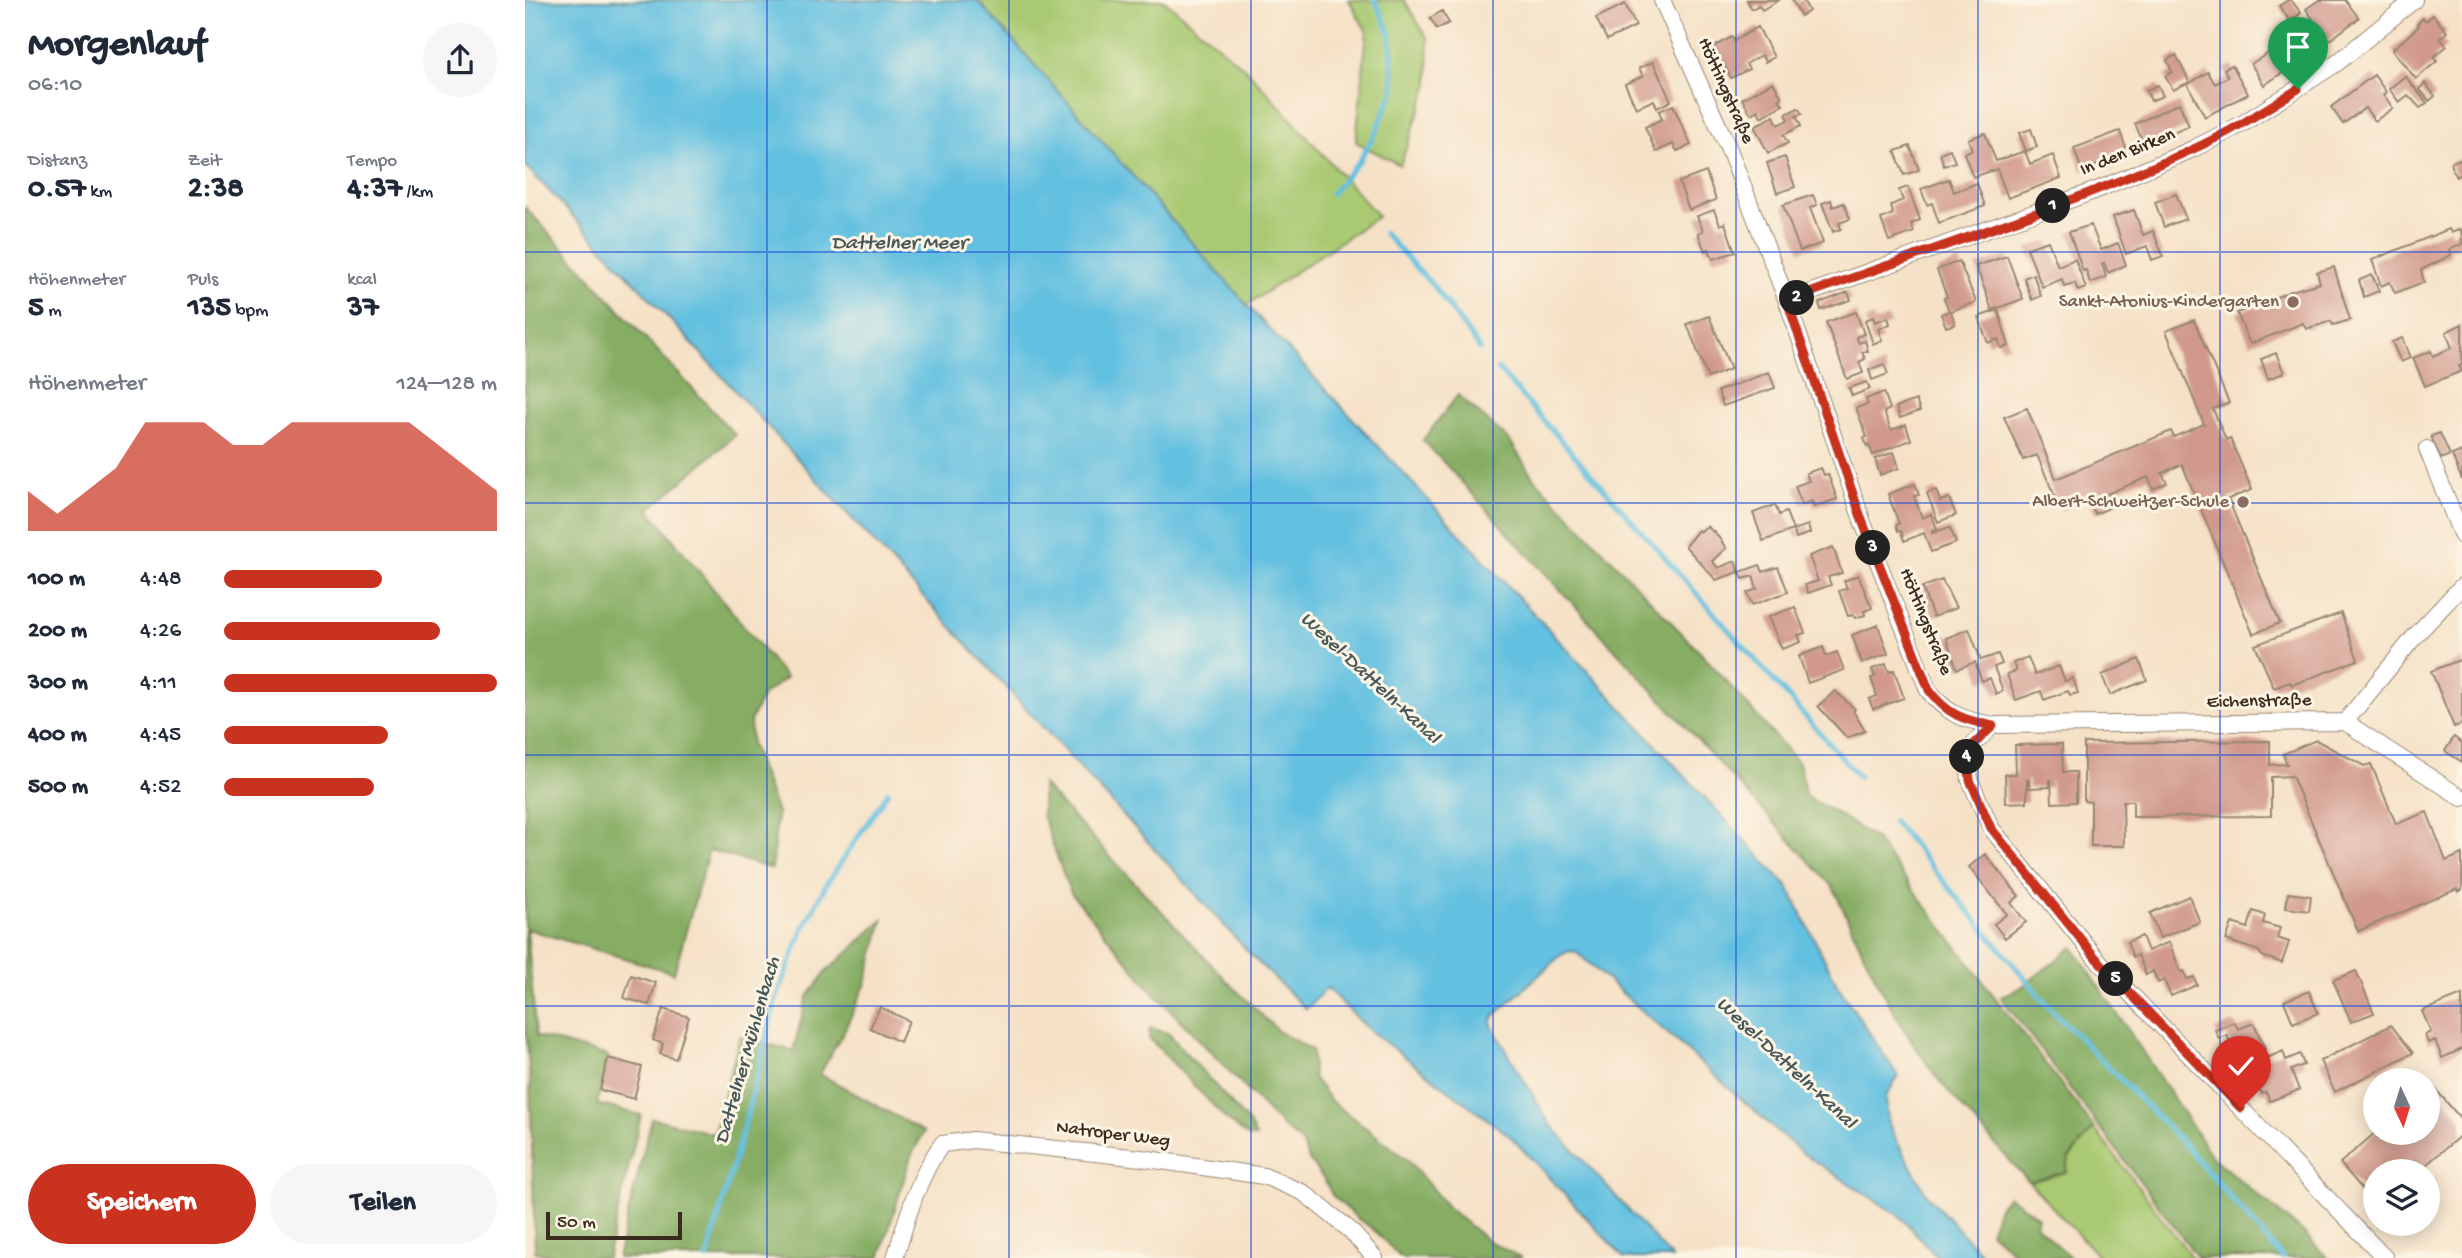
<!DOCTYPE html>
<html lang="de">
<head>
<meta charset="utf-8">
<style>
  body { margin:0; font-family:"Gochi Hand",sans-serif; background:#f6f6f7; color:#1f2937; height:100vh; display:flex; flex-direction:column; font-size:26px; white-space:nowrap }
  * { box-sizing:border-box; margin:0 }
  p { font-size:23px; color:#747a83 }
  .icon { flex:none; width:38px; height:38px; fill:none; stroke:currentColor; stroke-width:2; stroke-linecap:round; stroke-linejoin:round }
  .map { position:relative; flex:1; overflow:hidden }
  .panel { display:flex; flex-direction:column; background:#fff; width:525px }
  .panel>* { flex:none }
  .needle { width:46px; rotate:176deg }
  .controls { position:absolute; left:1838px; top:1068px; display:grid; gap:14px }
  .controls a { display:grid; place-items:center; width:77px; height:77px; border-radius:50%; background:#fff; box-shadow:0 4px 18px #0003; font-size:35px }
  .scale { position:absolute; left:21px; bottom:18px; width:136px; box-sizing:border-box; padding-left:7px; border:4px solid #3b2a1e; border-top:0; font-size:19px; line-height:24px; white-space:nowrap; color:#3b2a1e; -webkit-text-stroke:5px #fcf5e5; paint-order:stroke }
  .pin { position:absolute; display:grid; place-items:center; width:60px; height:60px; color:#fff; margin:-72px -30px; border-radius:50% 50% 50% 0; rotate:-45deg; box-shadow:0 0 7px #0007 }
  .pin .icon { rotate:45deg }
  .km { position:absolute; width:35px; height:35px; margin:-18px; border-radius:50%; background:#222; color:#fff; font-size:19px; line-height:35px; text-align:center }
  .round { display:grid; place-items:center; flex:none; width:74px; height:74px; border-radius:37px; background:#f6f6f7 }
  .overview { display:flex; align-items:center; justify-content:space-between; height:119px; padding:0 28px }
  h1 { font-size:38px; font-weight:800; line-height:52px }
  .figures { display:grid; grid-template-columns:repeat(3,1fr); gap:10px; height:119px; padding:7px 28px }
  .figures div { display:grid; align-content:center }
  .figures b { font-size:30px; font-weight:800 }
  .figures small { font-size:19px; font-weight:400 }
  .figures p { font-size:19px }
  .chart { height:196px; padding:14px 28px }
  .chart p { display:flex; justify-content:space-between }
  .chart svg { width:100%; height:126px; margin-top:7px; fill:#c8321e; opacity:.7 }
  .primary-button { display:flex; gap:14px; margin-top:auto; padding:14px 28px }
  .primary-button a { flex:1; height:80px; border-radius:42px; background:#c8321e; color:#fff; font-size:28px; font-weight:800; line-height:80px; text-align:center }
  .primary-button a+a { background:#f6f6f7; color:#1f2937 }
  ul { padding:0 28px; list-style:none; font-size:23px }
  li { display:grid; grid-template-columns:112px 84px 1fr; align-items:center; height:52px }
  li i { height:18px; border-radius:9px; background:#c8321e }
  main { display:flex; flex:1; min-height:0 }
  .map>svg:first-child { display:block }
  .green { fill:#a9c972; stroke:#727a48; stroke-width:2 }
  .forest { fill:#86ad64; stroke:#606c41; stroke-width:2 }
  .water { fill:#62c0e0; stroke:#4e757f; stroke-width:2 }
  .lines { fill:none; stroke-linecap:round; stroke-linejoin:round }
  .stream { stroke:#62c0e0; stroke-width:5 }
  .building { fill:#d0998c }
  .minor-casing { stroke:#988672; stroke-width:18 }
  .minor { stroke:#fff; stroke-width:16 }
  .route-casing { stroke:#fff; stroke-width:14 }
  .route { stroke:#c8321e; stroke-width:9 }
  .grid { fill:none; stroke:#1d4ed8; stroke-width:2; stroke-opacity:0.55 }
  .education-dot { fill:#8d6e63; stroke:#fcf5e5; stroke-width:2.5 }
  .labels { text-anchor:middle; dominant-baseline:central; stroke-width:6; stroke-linejoin:round; paint-order:stroke }
  .street-label { font-size:19px; fill:#3b2a1e; stroke:#fcf5e5 }
  .education-label { font-size:19px; fill:#785e54; stroke:#fcf5e5; text-anchor:end }
  .water-label { font-size:21px; font-style:italic; fill:#475758; stroke:#fcf5e5 }
</style>
</head>
<body>
<main>
<section class="panel">
<div class="overview"><div><h1>Morgenlauf</h1><p>06:10</p></div><a class="round"><svg class="icon" aria-label="share" viewBox="0 0 24 24"><path d="M12 15V3M7 8l5-5 5 5M5 13v7h14v-7"/></svg></a></div>
<div class="figures">
<div><p>Distanz</p><b>0.57<small> km</small></b></div>
<div><p>Zeit</p><b>2:38</b></div>
<div><p>Tempo</p><b>4:37<small> /km</small></b></div>
</div>
<div class="figures">
<div><p>Höhenmeter</p><b>5<small> m</small></b></div>
<div><p>Puls</p><b>135<small> bpm</small></b></div>
<div><p>kcal</p><b>37</b></div>
</div>
<div class="chart"><p><span>Höhenmeter</span>124–128 m</p>
<svg viewBox="0 0 160 44" preserveAspectRatio="none"><path d="M0 44V30L10 38L20 30L30 22L40 6L50 6L60 6L70 14L80 14L90 6L100 6L110 6L120 6L130 6L140 14L150 22L160 30V44z"/></svg>
</div>
<ul>
<li><b>100 m</b>4:48<i style="width:58%"></i></li>
<li><b>200 m</b>4:26<i style="width:79%"></i></li>
<li><b>300 m</b>4:11<i style="width:100%"></i></li>
<li><b>400 m</b>4:45<i style="width:60%"></i></li>
<li><b>500 m</b>4:52<i style="width:55%"></i></li>
</ul>
<div class="primary-button"><a>Speichern</a><a>Teilen</a></div>
</section>
<div class="map">
<svg width="1937" height="1258" viewBox="0 0 1937 1258">
  <rect width="100%" height="100%" fill="#fcf5e5"/>
  <filter id="ink" filterUnits="userSpaceOnUse"><feTurbulence type="fractalNoise" baseFrequency=".0143" numOctaves="2"/><feDisplacementMap in="SourceGraphic" scale="14" xChannelSelector="R" yChannelSelector="G"/><feConvolveMatrix kernelMatrix="1 2 1 2 8 2 1 2 1" color-interpolation-filters="sRGB"/></filter>
  <filter id="wash" filterUnits="userSpaceOnUse"><feTurbulence type="fractalNoise" baseFrequency=".00686" numOctaves="4" result="noise"/><feDisplacementMap in="SourceGraphic" scale="28" xChannelSelector="R" yChannelSelector="G"/><feGaussianBlur stdDeviation="1.57" result="paint"/><feColorMatrix in="noise" values="0 0 0 0 0 0 0 0 0 0 0 0 0 0 0 0 0 1.4 0 .05"/><feComposite in="paint" operator="in"/></filter>
  <g filter="url(#wash)">
    <rect width="100%" height="100%" fill="#f5e1c6"/>
    <path class="green" d="M452,0H639L724,72L853,216L722,305Z
      M824,0H879L903,39L904,84L875,165L831,142L842,32Z
      M1569,1128L1667,1258H1575L1504,1182L1541,1172L1544,1158Z"/>
    <path class="forest" d="M0,207L210,435L124,510L261,678L238,695L225,721L226,743L252,813L247,869L184,850L149,973L2,929L11,1036L83,1056L72,1104L116,1115L82,1258H34L10,1252L5,1083L0,1015Z
      M933,395L985,441L1007,476L1186,664L1274,764L1281,797L1313,814L1350,839L1569,1128L1544,1158L1541,1172L1504,1182C1469,1142 1431,1104 1400,1061C1362,1008 1335,946 1308,887L898,440Z
      M517,784L701,980L753,1031L787,1050L788,1077L806,1101L884,1161L923,1208L963,1241L997,1258H876L847,1228L833,1219L807,1195L800,1181L784,1160L776,1142L758,1127L629,993L545,892L517,815Z
      M358,920L341,983L321,1027L295,1074L399,1132L386,1156L355,1258H92L127,1118L189,1134L215,1036L268,1051L282,998L300,973Z
      M1548,947L1688,1158L1774,1229L1803,1258H1673L1476,997L1498,986Z
      M625,1028L643,1033L724,1123L731,1137H724L700,1118L624,1038Z
      M1483,1196L1513,1217L1511,1225L1546,1258H1494L1465,1232L1474,1207Z"/>
    <path class="water" d="M0,0H452L722,305L1263,887L1313,986L1373,1076L1361,1097L1363,1122L1372,1142L1402,1195L1460,1258H1413L1376,1217L1277,1153L1051,952L1044,951L1036,955L969,1016L966,1024L1024,1123L1147,1258H1099L986,1137L844,1030L802,988L781,1009L728,957L161,337L0,165Z"/>
    <g class="lines">
      <path class="stream" d="M806,194L834,161L851,132L869,89L865,33L850,0
        M859,233L910,288L955,349
        M973,369L1334,777
        M1368,821L1525,1008L1658,1143L1758,1258
        M182,1258L221,1118L251,999L277,931L302,883L363,792"/>
    </g>
    <g id="blocks">
      <path class="building" d="M1222,0H1254L1237,10L1234,5L1227,9Z
        M1267,0H1278L1284,11L1276,16Z
        M1763,0H1766L1776,13L1765,21L1754,6Z
        M1794,0H1820L1834,18L1795,47L1780,28L1789,21L1781,9Z
        M1100,4L1111,26L1082,40L1071,18Z
        M917,11L924,23L912,29L905,18Z
        M1908,15L1922,32L1915,38L1922,46L1909,57L1912,61L1891,79L1867,50L1894,26L1892,24L1898,18L1901,21Z
        M1233,27L1249,57L1240,62L1237,55L1221,64L1224,69L1206,78L1189,47L1207,37L1209,41Z
        M1767,38L1780,58L1739,85L1726,64Z
        M1651,55L1665,83L1683,72L1690,84L1703,77L1699,69L1707,65L1723,94L1680,117L1662,83L1648,90L1640,76L1647,72L1642,60Z
        M1128,62L1146,101L1132,108L1129,100L1111,108L1100,84L1118,76L1114,68Z
        M1849,75L1861,92L1858,95L1868,108L1850,121L1840,108L1818,124L1806,107Z
        M1880,76L1902,103L1895,108L1883,95L1874,102L1864,89Z
        M1248,82L1257,98L1254,99L1258,105L1236,117L1233,110L1226,114L1217,99Z
        M1900,83L1910,96L1904,101L1894,89Z
        M1633,85L1638,96L1626,101L1621,90Z
        M1654,103L1664,126L1620,146L1610,124Z
        M1148,105L1166,145L1152,151L1148,144L1131,152L1120,127L1137,119L1134,111Z
        M1273,108L1277,114L1271,116L1276,126L1258,135L1263,143L1243,153L1229,126L1249,116L1253,125L1263,120L1261,114Z
        M1506,129L1512,147L1501,151L1494,133Z
        M1595,131L1603,154L1557,171L1549,148Z
        M1460,133L1471,161L1500,151L1505,164L1528,155L1536,178L1483,198L1472,169L1448,177L1439,153L1447,150L1443,139Z
        M1385,146L1394,170L1379,175L1370,151Z
        M1425,149L1430,162L1419,166L1415,153Z
        M1260,157L1270,187L1252,193L1242,163Z
        M1937,158V174L1931,177L1925,163Z
        M1181,172L1191,200L1164,210L1154,182Z
        M1424,179L1429,192L1452,183L1460,206L1414,223L1407,203L1402,205L1396,189Z
        M1383,187L1395,220L1386,224L1389,232L1364,241L1356,219L1368,214L1366,205L1378,200L1374,190Z
        M1651,194L1661,219L1639,227L1630,202Z
        M1288,195L1292,205L1285,208L1298,243L1275,251L1258,205Z
        M1306,200L1308,207L1319,203L1325,219L1314,223L1316,229L1308,232L1297,203Z
        M1189,210L1195,225L1200,223L1210,252L1188,259L1184,249L1180,251L1173,233L1178,231L1172,216Z
        M1609,210L1618,235L1628,231L1638,256L1627,260L1622,246L1601,254L1588,217Z
        M1566,225L1576,250L1593,243L1601,265L1583,273L1579,263L1577,264L1581,277L1565,283L1561,270L1558,271L1544,232Z
        M1924,229L1926,233L1936,229L1937,244L1924,250L1926,255L1896,270L1899,282L1870,293L1865,282L1856,286L1847,260Z
        M1523,241L1533,266L1550,259L1561,288L1553,291L1550,283L1539,286L1537,279L1517,287L1502,248Z
        M1482,256L1498,299L1467,310L1451,266Z
        M1434,261L1451,302L1426,311L1430,324L1421,327L1416,314L1424,311L1419,298L1422,297L1412,270Z
        M1809,267L1825,320L1808,325L1806,321L1781,329L1778,323L1725,344L1712,313L1766,291L1795,283L1792,272Z
        M1508,274L1516,296L1507,300L1499,278Z
        M1847,275L1854,291L1839,297L1834,280Z
        M1323,292L1326,300L1296,310L1294,303Z
        M1473,310L1484,346L1476,348L1473,339L1463,343L1453,317Z
        M1331,312L1339,334L1331,337L1334,343L1340,341L1343,351L1337,352L1340,359L1334,362L1338,373L1322,379L1301,322Z
        M1184,316L1206,369L1183,378L1162,324Z
        M1348,317L1350,322L1363,317L1365,324L1353,329L1357,340L1348,344L1340,320Z
        M1669,320L1704,403L1688,409L1701,440L1705,438L1727,490L1703,499L1755,623L1728,634L1657,464L1637,473L1642,483L1628,489L1623,477L1579,495L1584,508L1570,514L1563,499L1536,511L1512,455L1498,460L1479,417L1502,408L1531,479L1646,431L1649,437L1679,424L1641,331Z
        M1937,324V365L1934,366L1937,371L1900,386L1888,358L1906,351L1908,356L1927,348L1921,332Z
        M1877,338L1885,358L1876,362L1867,342Z
        M1751,353L1759,373L1743,379L1736,359Z
        M1359,364L1363,374L1347,380L1344,370Z
        M1244,372L1250,388L1198,406L1193,391Z
        M1342,382L1345,389L1327,396L1324,388Z
        M1359,392L1365,409L1359,412L1366,430L1381,425L1386,440L1348,455L1344,445L1342,446L1339,438L1342,437L1331,408L1343,404L1341,399Z
        M1391,400L1395,411L1375,418L1371,407Z
        M1915,433L1925,455L1916,459L1906,436Z
        M1937,451V480L1927,455Z
        M1369,452L1374,468L1355,475L1350,459Z
        M1296,468L1299,475L1303,474L1312,499L1289,507L1287,501L1277,505L1270,486L1284,481L1281,473Z
        M1390,484L1394,495L1389,496L1397,518L1406,514L1412,529L1407,531V533L1425,527L1431,543L1406,552L1399,533L1379,541L1376,531H1373L1371,525L1374,524L1363,494Z
        M1411,490L1415,501L1424,498L1431,515L1413,522L1402,493Z
        M1250,505L1254,515L1261,512L1268,530L1238,541L1228,513Z
        M1283,525L1285,533L1271,538L1268,530Z
        M1182,526L1188,532L1189,531L1201,548L1187,561L1193,568L1210,561L1214,572L1191,580L1160,546L1173,530L1175,532Z
        M1308,547L1317,573L1303,577L1306,585L1283,593L1280,585L1293,581L1284,556Z
        M1235,565L1238,572L1253,567L1263,592L1227,605L1222,593L1232,589L1228,576L1218,579L1215,572Z
        M1333,575L1347,608L1339,611L1340,615L1330,618L1328,615L1323,616L1314,591L1322,588L1319,581Z
        M1417,580L1431,608L1408,617L1397,587Z
        M1270,607L1280,633L1273,635L1276,642L1257,649L1243,617Z
        M1816,613L1833,660L1767,685L1765,682L1749,688L1730,645Z
        M1353,625L1363,654L1337,663L1327,635Z
        M1444,629L1456,660L1473,654L1477,664L1469,667L1478,691L1471,694L1465,678L1457,681L1450,662L1432,669L1421,638Z
        M1298,647L1301,656L1312,652L1319,670L1283,683L1274,656Z
        M1503,657L1510,675L1534,666L1540,681L1548,678L1553,693L1545,695L1543,691L1519,700L1516,691L1491,700L1482,674L1491,671L1488,663Z
        M1614,659L1622,680L1585,695L1577,675Z
        M1937,659V724L1929,727L1906,671Z
        M1361,664L1364,672L1369,670L1379,698L1348,709L1344,699L1352,696L1346,678L1350,677L1347,669Z
        M1310,691L1330,709L1328,711L1340,731L1322,738L1293,706Z
        M1929,737L1937,743V762L1920,751Z
        M1791,740L1839,766L1846,764L1871,824L1902,812L1921,861L1937,854V890L1933,892L1932,889L1833,931L1767,776L1746,777V816L1608,817V801H1598L1599,846H1566V802L1559,801V743L1745,741V765L1762,764L1758,754Z
        M1537,744L1538,772H1551V802L1527,803L1526,780H1525V787L1504,788V780H1502V802L1481,803L1480,774H1491L1490,745Z
        M1460,854L1494,896L1486,903L1501,922L1480,938L1469,924L1482,914L1444,867Z
        M1763,893L1786,896L1784,911L1761,908Z
        M1664,896L1675,922L1635,938L1625,913Z
        M1728,911L1740,915L1738,923L1755,928L1752,938L1764,942L1757,963L1737,956L1734,951L1701,940L1707,923L1723,928Z
        M1617,936L1623,951L1644,942L1656,972L1659,971L1662,979L1669,977L1672,985L1646,996L1639,980L1633,983L1628,971L1621,975L1613,955L1608,957L1602,942Z
        M1831,971L1849,1013L1826,1022L1808,980Z
        M106,975L131,983L124,1005L99,998Z
        M1784,991L1793,1013L1768,1023L1759,1001Z
        M1937,995V1049L1917,1058L1910,1040L1903,1043L1900,1035L1906,1032L1897,1011Z
        M355,1007L384,1021L375,1042L345,1028Z
        M138,1009L164,1017L151,1059L135,1054L138,1044L128,1040Z
        M1709,1022L1713,1029L1729,1023L1740,1049L1712,1060L1702,1035L1694,1039L1690,1030Z
        M1866,1025L1888,1053L1810,1092L1795,1061Z
        M1758,1051L1761,1060L1775,1054L1779,1065L1766,1070L1774,1090L1745,1101L1741,1092L1737,1094L1733,1086L1738,1084L1733,1071L1739,1069L1735,1061Z
        M83,1058L117,1067L109,1099L75,1090Z
        M1907,1085L1937,1120V1134L1894,1171H1850V1204L1815,1163L1851,1132H1902V1089Z"/>
    </g>
  </g>
  <g filter="url(#ink)">
    <use href="#blocks" fill-opacity="0" stroke="#988672" stroke-width="2"/>
    <g class="lines">
      <defs>
        <path id="minor" d="M1137,0L1205,152L1262,301L1338,523L1403,690C1422,715 1439,720 1468,725L1820,722L1890,636L1937,586
          M1262,301L1572,190L1668,149L1717,124L1812,63L1889,0
          M1902,449L1937,536
          M1820,722L1937,798
          M1468,725L1442,751L1445,780L1466,828L1571,958L1860,1258
          M370,1258C382,1219 392,1178 417,1144L448,1140L616,1158L739,1176L779,1193L825,1230L850,1258"/>
      </defs>
      <use href="#minor" class="minor-casing"/>
      <use href="#minor" class="minor"/>
    </g>
  </g>
  <g class="lines" filter="url(#ink)">
    <defs>
      <path id="route" d="M1716,1108L1571,958L1466,828L1445,780L1442,751L1468,726C1439,720 1422,715 1404,690L1338,523L1262,301C1397,252 1536,209 1666,150C1704,133 1738,111 1773,89"/>
    </defs>
    <use href="#route" class="route-casing"/>
    <use href="#route" class="route"/>
  </g>
  <path class="grid" d="M242,0V1258M484,0V1258M726,0V1258M968,0V1258M1211,0V1258M1453,0V1258M1695,0V1258M0,252H1937M0,503H1937M0,755H1937M0,1006H1937"/>
  <g class="education-dot">
    <circle cx="1768" cy="302" r="7"/>
    <circle cx="1718" cy="502" r="7"/>
  </g>
  <g class="labels">
    <g class="street-label">
      <text transform="translate(1200 91) rotate(66)">Höttingstraße</text>
      <text transform="translate(1603 153) rotate(-22)">In den Birken</text>
      <text transform="translate(1400 622) rotate(68)">Höttingstraße</text>
      <text transform="translate(1734 702) rotate(-1)">Eichenstraße</text>
      <text transform="translate(588 1135) rotate(7)">Natroper Weg</text>
    </g>
    <g class="education-label">
      <text x="1754" y="302">Sankt-Atonius-Kindergarten</text>
      <text x="1704" y="502">Albert-Schweitzer-Schule</text>
    </g>
    <g class="water-label">
      <text x="374" y="244">Dattelner Meer</text>
      <text transform="translate(844 679) rotate(43)">Wesel-Datteln-Kanal</text>
      <text transform="translate(224 1051) rotate(-74)">Dattelner Mühlenbach</text>
      <text transform="translate(1260 1064) rotate(43)">Wesel-Datteln-Kanal</text>
    </g>
  </g>
</svg>
<div class="controls">
<a><svg class="needle" viewBox="-14 -14 28 28"><path d="M0-13l5 13h-10z" fill="#e53935"/><path d="M0 13l5-13h-10z" fill="#747a83"/></svg></a>
<a><svg class="icon" aria-label="layers" viewBox="0 0 24 24"><path d="M12 4l9 5-9 5-9-5zM3 14l9 5 9-5"/></svg></a>
</div>
<div class="scale">50 m</div>
<div class="pin" style="left:1773px;top:89px;background:#1e9e55"><svg class="icon" aria-label="arrive" viewBox="0 0 24 24"><path d="M6 21V4h12l-3 4 3 4H6"/></svg></div>
<div class="pin" style="left:1716px;top:1108px;background:#d93025"><svg class="icon" aria-label="check" viewBox="0 0 24 24"><path d="M5 12l5 5 9-10"/></svg></div>
<b class="km" style="left:1528px;top:206px">1</b>
<b class="km" style="left:1272px;top:298px">2</b>
<b class="km" style="left:1348px;top:548px">3</b>
<b class="km" style="left:1442px;top:757px">4</b>
<b class="km" style="left:1591px;top:979px">5</b>
</div>
</main>
</body>
</html>
